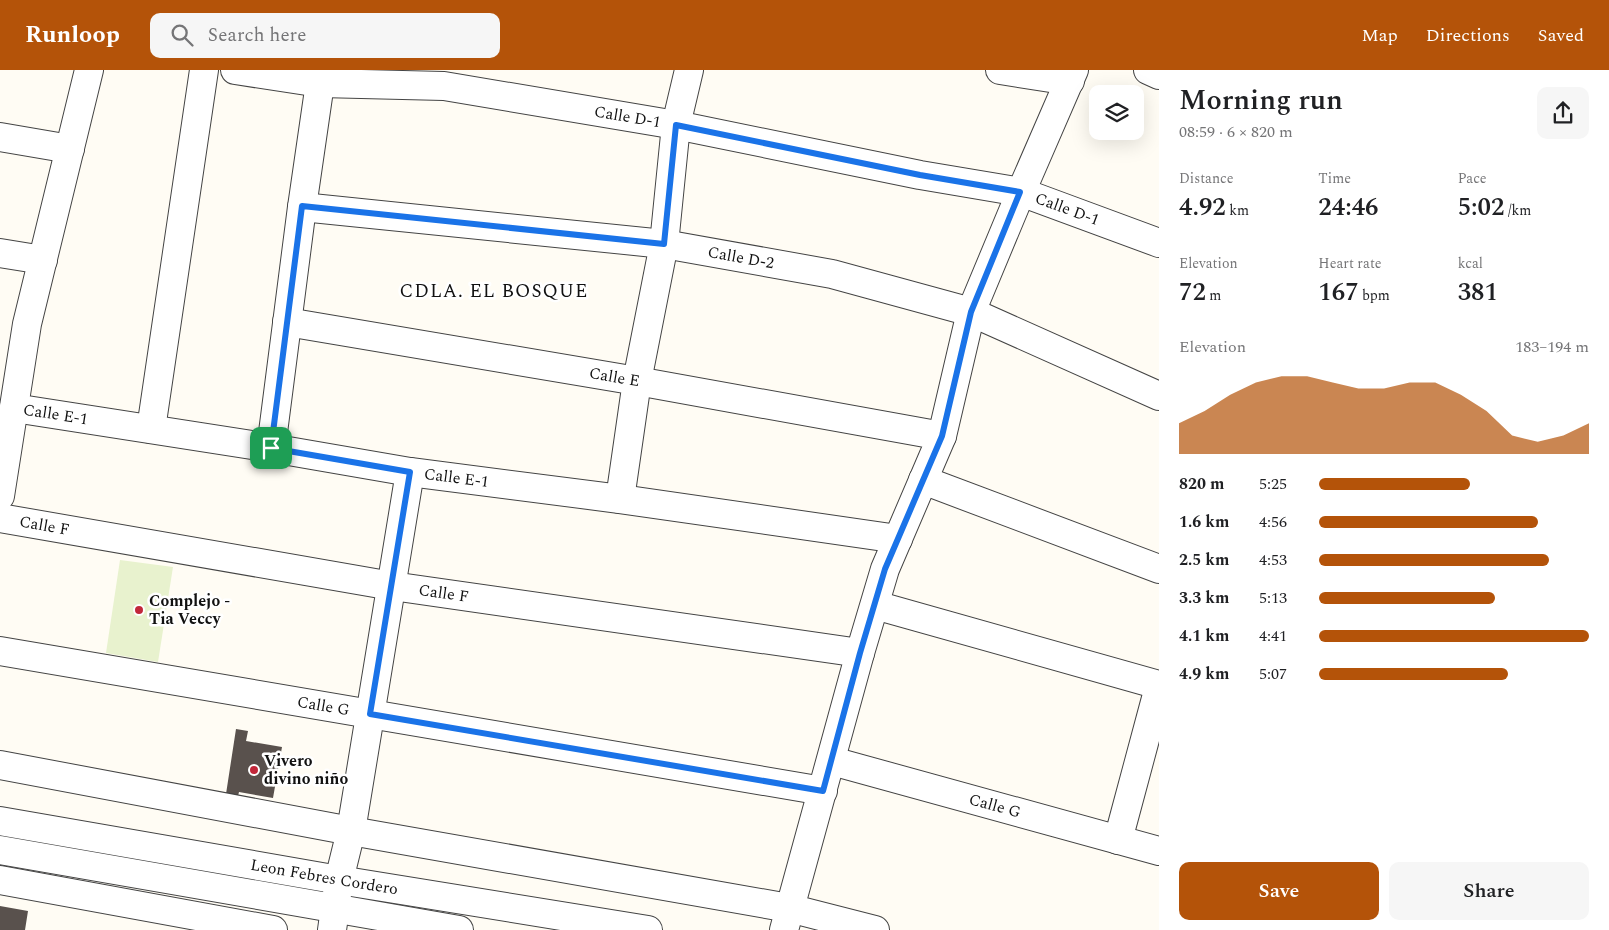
<!DOCTYPE html>
<html lang="en">
<head>
<meta charset="utf-8">
<style>
  body { margin:0; font-family:Spectral,serif; background:#f6f6f6; color:#202124; height:100vh; display:flex; flex-direction:column; font-size:19px; white-space:nowrap }
  * { box-sizing:border-box; margin:0 }
  p { font-size:16px; color:#757577 }
  .icon { flex:none; width:28px; height:28px; fill:none; stroke:currentColor; stroke-width:2; stroke-linecap:round; stroke-linejoin:round }
  .map { position:relative; flex:1; overflow:hidden }
  .side { display:flex; flex-direction:column; background:#fff; width:450px }
  .side>* { flex:none }
  .controls { position:absolute; left:1089px; top:15px; display:grid; gap:10px }
  .controls a { display:grid; place-items:center; width:55px; height:55px; border-radius:10px; background:#fff; box-shadow:0 5px 20px #0002; font-size:25px }
  .pin { position:absolute; display:grid; place-items:center; width:42px; height:42px; color:#fff; margin:-21px; border-radius:10px; box-shadow:0 2px 8px #0006 }
  .round { display:grid; place-items:center; flex:none; width:52px; height:52px; border-radius:10px; background:#f6f6f6 }
  .overview { display:flex; align-items:center; justify-content:space-between; height:85px; padding:0 20px }
  h1 { font-size:28px; font-weight:600; line-height:38px }
  .figures { display:grid; grid-template-columns:repeat(3,1fr); gap:8px; height:85px; padding:5px 20px }
  .figures div { display:grid; align-content:center }
  .figures b { font-size:25px; font-weight:600 }
  .figures small { font-size:14px; font-weight:400 }
  .figures p { font-size:14px }
  .chart { height:140px; padding:10px 20px }
  .chart p { display:flex; justify-content:space-between }
  .chart svg { width:100%; height:90px; margin-top:5px; fill:#b45309; opacity:.7 }
  .cta { display:flex; gap:10px; margin-top:auto; padding:10px 20px }
  .cta a { flex:1; height:58px; border-radius:10px; background:#b45309; color:#fff; font-size:20px; font-weight:600; line-height:58px; text-align:center }
  .cta a+a { background:#f6f6f6; color:#202124 }
  ul { padding:0 20px; list-style:none; font-size:16px }
  li { display:grid; grid-template-columns:80px 60px 1fr; align-items:center; height:38px }
  li i { height:12px; border-radius:6px; background:#b45309 }
  header { display:flex; align-items:center; gap:30px; box-sizing:border-box; height:70px; padding:0 25px; background:#b45309; color:#fff }
  header strong { font-size:24px }
  nav { display:flex; gap:28px; margin-inline-start:auto; font-size:18px }
  .search { width:350px; height:45px; background:#f6f6f6; display:flex; align-items:center; gap:12px; box-sizing:border-box; padding:0 18px; border-radius:10px; color:#757577; font-size:19px }
  main { display:flex; flex:1; min-height:0 }
  .map>svg:first-child { display:block }
  .pitch { fill:#e8f2ce }
  .building { fill:#59514d }
  .lines { fill:none; stroke-linecap:round; stroke-linejoin:round }
  .minor-casing { stroke:#444; stroke-width:30 }
  .minor { stroke:#fff; stroke-width:28 }
  .route-casing { stroke:#fff; stroke-width:10 }
  .route { stroke:#1a73e8; stroke-width:6 }
  .poi-dot { fill:#c2273a; stroke:#fff; stroke-width:2 }
  .labels { text-anchor:middle; dominant-baseline:central; stroke-width:5; stroke-linejoin:round; paint-order:stroke }
  .street-label { font-size:16px; fill:#111; stroke:#fff }
  .poi-label { font-size:16px; font-weight:bold; fill:#111; stroke:#fff; text-anchor:start }
  .quarter-label { font-size:19px; letter-spacing:1px; fill:#111; stroke:#fff }
</style>
</head>
<body>
<header>
<strong>Runloop</strong>
<div class="search"><svg class="icon" aria-label="search" viewBox="0 0 24 24"><circle cx="10" cy="10" r="6"/><path d="M15 15l6 6"/></svg>Search here</div>
<nav><a>Map</a><a>Directions</a><a>Saved</a></nav>
</header>
<main>
<div class="map">
<svg width="1159" height="860" viewBox="0 0 1159 860">
  <rect width="100%" height="100%" fill="#fffcf4"/>
  <path class="pitch" d="M120,490L173,497L158,592L106,583Z"/>
  <path class="building" d="M236,659L248,661L246,671L282,677L273,728L239,722L238,726L226,724Z
    M0,836L28,841L25,860H0Z"/>
  <g class="lines">
    <defs>
      <g id="minor">
        <path id="s1" d="M235,0L320,13L444,16L676,55L920,105L1021,122L1159,173"/>
        <path d="M1000,0L1070,11"/>
        <path d="M1148,0L1159,5"/>
        <path d="M0,67L70,79"/>
        <path id="s2" d="M302,137L664,174L832,204L971,242L1159,326"/>
        <path d="M0,183L43,190"/>
        <path id="s3" d="M287,252L637,311L942,366"/>
        <path id="s4" d="M14,338L271,378L410,402L620,429L898,469"/>
        <path d="M151,359L204,0"/>
        <path d="M271,378L302,137L320,13"/>
        <path d="M923,410L1159,499"/>
        <path d="M0,426L27,254L89,0"/>
        <path d="M620,429L637,311L664,174L676,55L689,0"/>
        <path id="s5" d="M0,448L392,516L860,583"/>
        <path d="M875,535L1159,615"/>
        <path id="s6" d="M0,581L823,721"/>
        <path id="s7" d="M832,691L1159,781"/>
        <path d="M0,695L351,761L789,838L875,860"/>
        <path id="s8" d="M0,751L339,810L648,860"/>
        <path d="M1118,770L1159,617"/>
        <path d="M0,780L459,860"/>
        <path d="M0,810L273,860"/>
        <path d="M332,860L339,810L351,761L410,402"/>
        <path d="M784,860L860,583L885,499L942,366L971,242L1021,122L1074,0"/>
      </g>
    </defs>
    <use href="#minor" class="minor-casing"/>
    <use href="#minor" class="minor"/>
  </g>
  <g class="lines">
    <defs>
      <path id="route" d="M676,55L920,105L1020,122L971,242L942,366L885,499L860,583L823,721L370,644L410,402L271,378L302,136L664,174Z"/>
    </defs>
    <use href="#route" class="route-casing"/>
    <use href="#route" class="route"/>
  </g>
  <g class="poi-dot">
    <circle cx="139" cy="540" r="5"/>
    <circle cx="254" cy="700" r="5"/>
  </g>
  <g class="labels">
    <g class="street-label">
      <text stroke="none"><textPath href="#s1" startOffset="396">Calle D-1</textPath></text>
      <text stroke="none"><textPath href="#s1" startOffset="846">Calle D-1</textPath></text>
      <text stroke="none"><textPath href="#s2" startOffset="442">Calle D-2</textPath></text>
      <text stroke="none"><textPath href="#s3" startOffset="332">Calle E</textPath></text>
      <text stroke="none"><textPath href="#s4" startOffset="42">Calle E-1</textPath></text>
      <text stroke="none"><textPath href="#s4" startOffset="448">Calle E-1</textPath></text>
      <text stroke="none"><textPath href="#s5" startOffset="45">Calle F</textPath></text>
      <text stroke="none"><textPath href="#s5" startOffset="450">Calle F</textPath></text>
      <text stroke="none"><textPath href="#s6" startOffset="328">Calle G</textPath></text>
      <text stroke="none"><textPath href="#s7" startOffset="169">Calle G</textPath></text>
      <text stroke="none"><textPath href="#s8" startOffset="329">Leon Febres Cordero</textPath></text>
    </g>
    <g class="poi-label">
      <text x="149" y="531">Complejo -<tspan x="149" dy="18">Tia Veccy</tspan></text>
      <text x="264" y="691">Vivero<tspan x="264" dy="18">divino niño</tspan></text>
    </g>
    <g class="quarter-label">
      <text x="494" y="221">CDLA. EL BOSQUE</text>
    </g>
  </g>
</svg>
<div class="controls">
<a><svg class="icon" aria-label="layers" viewBox="0 0 24 24"><path d="M12 4l9 5-9 5-9-5zM3 14l9 5 9-5"/></svg></a>
</div>
<div class="pin" style="left:271px;top:378px;background:#1e9e55"><svg class="icon" aria-label="arrive" viewBox="0 0 24 24"><path d="M6 21V4h12l-3 4 3 4H6"/></svg></div>
</div>
<section class="side">
<div class="overview"><div><h1>Morning run</h1><p>08:59 · 6 × 820 m</p></div><a class="round"><svg class="icon" aria-label="share" viewBox="0 0 24 24"><path d="M12 15V3M7 8l5-5 5 5M5 13v7h14v-7"/></svg></a></div>
<div class="figures">
<div><p>Distance</p><b>4.92<small> km</small></b></div>
<div><p>Time</p><b>24:46</b></div>
<div><p>Pace</p><b>5:02<small> /km</small></b></div>
</div>
<div class="figures">
<div><p>Elevation</p><b>72<small> m</small></b></div>
<div><p>Heart rate</p><b>167<small> bpm</small></b></div>
<div><p>kcal</p><b>381</b></div>
</div>
<div class="chart"><p><span>Elevation</span>183–194 m</p>
<svg viewBox="0 0 160 44" preserveAspectRatio="none"><path d="M0 44V29L10 23L20 15L30 9L40 6L50 6L60 9L70 12L80 12L90 9L100 9L110 15L120 23L130 35L140 38L150 35L160 29V44z"/></svg>
</div>
<ul>
<li><b>820 m</b>5:25<i style="width:56%"></i></li>
<li><b>1.6 km</b>4:56<i style="width:81%"></i></li>
<li><b>2.5 km</b>4:53<i style="width:85%"></i></li>
<li><b>3.3 km</b>5:13<i style="width:65%"></i></li>
<li><b>4.1 km</b>4:41<i style="width:100%"></i></li>
<li><b>4.9 km</b>5:07<i style="width:70%"></i></li>
</ul>
<div class="cta"><a>Save</a><a>Share</a></div>
</section>
</main>
</body>
</html>
